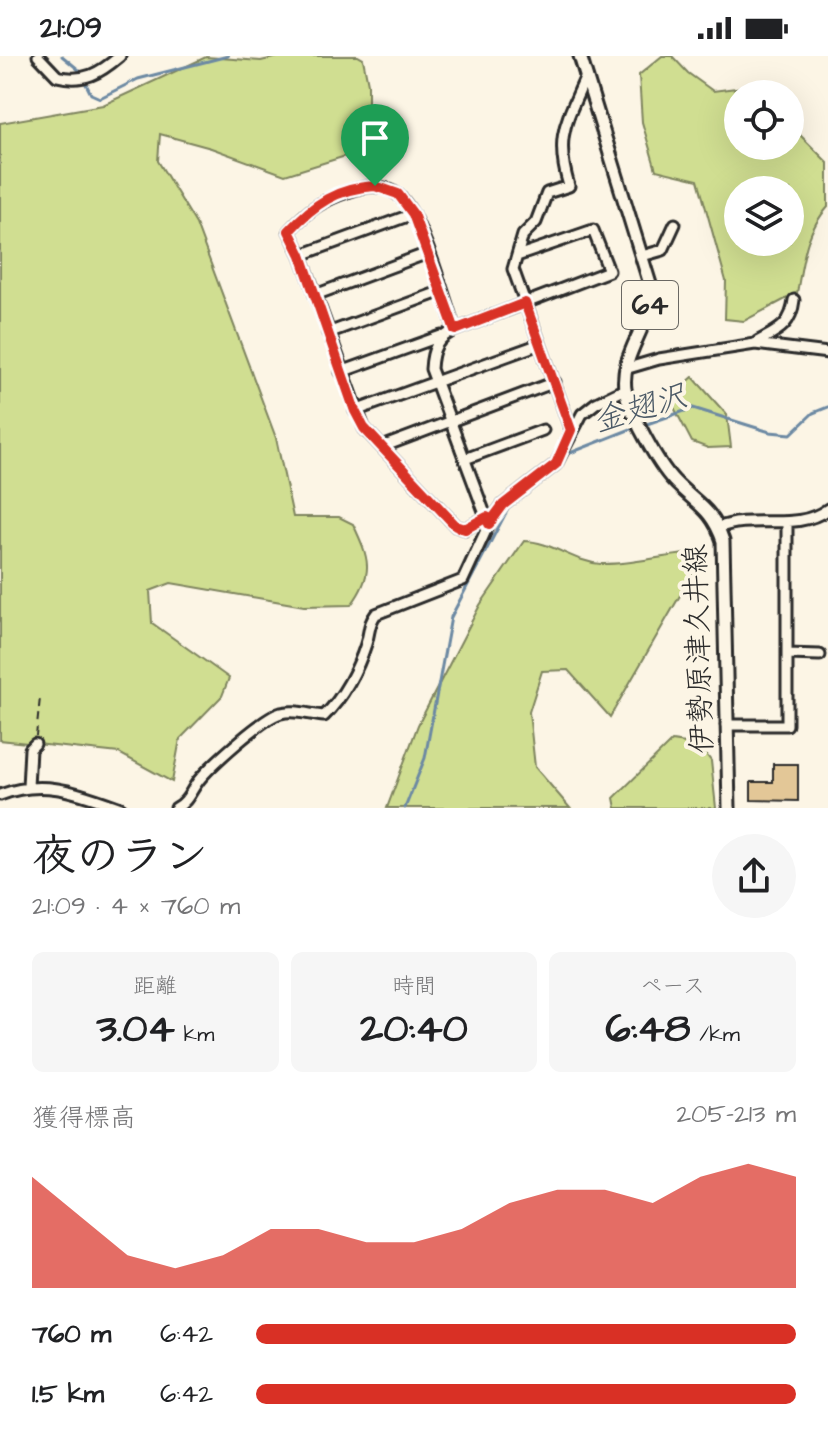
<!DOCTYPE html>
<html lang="ja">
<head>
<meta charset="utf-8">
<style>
  body { margin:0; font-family:"Architects Daughter","Klee One",sans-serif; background:#f6f6f6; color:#202124; height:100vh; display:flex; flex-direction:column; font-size:30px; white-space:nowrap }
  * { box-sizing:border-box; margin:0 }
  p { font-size:26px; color:#757577 }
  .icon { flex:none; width:44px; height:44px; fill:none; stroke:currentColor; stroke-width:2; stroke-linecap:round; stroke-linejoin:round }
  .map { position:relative; height:752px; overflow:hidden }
  .details { display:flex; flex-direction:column; background:#fff; flex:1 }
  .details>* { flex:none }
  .tools { position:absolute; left:724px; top:24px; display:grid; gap:16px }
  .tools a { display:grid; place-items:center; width:80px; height:80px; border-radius:50%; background:#fff; box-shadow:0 8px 32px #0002; font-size:40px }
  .pin { position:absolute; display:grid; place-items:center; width:68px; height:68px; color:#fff; margin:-82px -34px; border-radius:50% 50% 50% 0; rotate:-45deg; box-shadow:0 0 8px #0007 }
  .pin .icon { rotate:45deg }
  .round { display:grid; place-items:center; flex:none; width:84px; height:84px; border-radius:42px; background:#f6f6f6 }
  .head { display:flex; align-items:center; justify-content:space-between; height:136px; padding:0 32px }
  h1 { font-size:44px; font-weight:700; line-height:60px }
  .figures { display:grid; grid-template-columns:repeat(3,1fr); gap:12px; height:136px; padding:8px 32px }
  .figures div { display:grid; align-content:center; border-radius:12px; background:#f6f6f6; text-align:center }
  .figures b { font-size:40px; font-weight:700 }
  .figures small { font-size:22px; font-weight:400 }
  .figures p { font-size:22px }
  .chart { height:224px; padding:16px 32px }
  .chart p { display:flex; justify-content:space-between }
  .chart svg { width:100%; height:144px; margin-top:8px; fill:#d93025; opacity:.7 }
  ul { padding:0 32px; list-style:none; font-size:26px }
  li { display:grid; grid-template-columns:128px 96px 1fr; align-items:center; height:60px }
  li i { height:20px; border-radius:10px; background:#d93025 }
  .status { display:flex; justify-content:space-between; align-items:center; height:56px; padding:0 40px; background:#fff; direction:ltr }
  .status svg { height:22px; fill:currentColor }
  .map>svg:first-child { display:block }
  .green { fill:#d0de91; stroke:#7e845e; stroke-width:2; fill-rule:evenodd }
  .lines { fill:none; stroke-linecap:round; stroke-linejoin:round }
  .stream { stroke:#6c89a3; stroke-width:3 }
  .building { fill:#e3c797; stroke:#2b2b2b; stroke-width:2 }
  .minor-casing { stroke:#2b2b2b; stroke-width:15 }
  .major-casing { stroke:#2b2b2b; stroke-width:17 }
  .path { stroke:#2b2b2b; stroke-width:2; stroke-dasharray:8 6; stroke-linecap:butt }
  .minor { stroke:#fcf5e5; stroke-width:9 }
  .major { stroke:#fcf5e5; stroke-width:11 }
  .route-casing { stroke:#fff; stroke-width:16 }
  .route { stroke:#d93025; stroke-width:10 }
  .labels { text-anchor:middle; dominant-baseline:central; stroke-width:8; stroke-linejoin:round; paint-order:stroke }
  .shield { fill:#fcf5e5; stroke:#6a6863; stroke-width:2 }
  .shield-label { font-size:28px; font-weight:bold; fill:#2b2b2b }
  .street-label { font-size:30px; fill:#2b2b2b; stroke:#fcf5e5 }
  .water-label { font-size:32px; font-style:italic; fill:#4c5a67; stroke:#fcf5e5 }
</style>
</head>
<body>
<div class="status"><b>21:09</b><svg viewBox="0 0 49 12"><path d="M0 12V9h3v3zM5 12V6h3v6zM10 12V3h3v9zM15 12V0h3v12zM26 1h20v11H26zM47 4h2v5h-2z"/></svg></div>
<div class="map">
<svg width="828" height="752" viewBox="0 0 828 752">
  <rect width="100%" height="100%" fill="#fcf5e5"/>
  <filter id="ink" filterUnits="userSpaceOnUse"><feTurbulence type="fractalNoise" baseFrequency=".0125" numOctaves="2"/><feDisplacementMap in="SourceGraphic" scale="16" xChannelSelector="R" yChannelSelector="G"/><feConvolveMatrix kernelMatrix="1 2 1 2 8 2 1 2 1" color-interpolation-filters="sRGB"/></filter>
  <g filter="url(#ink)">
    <path class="green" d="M282,0H358L363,3L368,28V86L352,98L285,119L211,92L160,78L158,105L196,168L276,382L293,461H339L353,468C369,502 375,517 351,549L304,550L171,527L150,535L152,567L229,622L222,640L180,683L172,726L119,697L0,684V67L103,49L206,1L261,5Z
      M662,0H672L688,17L713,35L751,30L759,38H738V90H790V69L828,107V151C805,176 803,205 797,237L744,265L725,263L726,225L698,124L656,114L642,66L639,19ZM790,134V186H738V134Z
      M693,321L727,359L731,391L708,392L692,386L669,342Z
      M524,485C551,485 573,506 601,508C630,509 659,500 688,498L697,510L610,661L568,614L542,615L529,656L535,711L570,752H387L418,669L480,549Z
      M672,685L699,689L711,705L716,752H616L614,742Z"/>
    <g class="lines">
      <path class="stream" d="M62,0L79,14L91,38L100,42L138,23L228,0
        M644,369L693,352L770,376L791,378L813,357L828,351
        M565,399L636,371
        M405,752L425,702L451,561L510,449"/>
    </g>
    <path class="building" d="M773,708H798V745L751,744V726H773Z"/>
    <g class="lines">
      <defs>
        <path id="minor" d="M38,0L57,20C84,27 100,17 120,0
          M301,199L413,158
          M642,200L663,194L675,168
          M315,239L428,197
          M455,274C445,244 421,155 397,138C381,127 366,130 350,135C322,144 308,154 289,175L301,199L364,372L456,470L465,473L487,461
          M328,277L442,235
          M757,286C776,275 791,271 794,244
          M625,313L659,303L755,288L828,297
          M341,316L441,280
          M355,355L540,288
          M571,374L513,213L523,179L536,166L547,137L569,130C554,79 567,65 586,20
          M382,391L555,326
          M465,403L543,374
          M488,466L431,313C432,293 437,282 455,274L609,215L593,174L517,200
          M718,472C754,457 795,477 828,453
          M787,598L820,599
          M726,669H787V466
          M28,731L30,693L35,688
          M0,739C44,722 79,737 121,752
          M176,752C188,746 191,734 199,724C211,709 264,661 281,657C294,653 310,659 324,660C343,642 358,613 366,588C370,576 368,568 376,558L463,524L489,468L503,449L556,408L582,358L596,347L625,333"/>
        <path id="major" d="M580,0L650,228C654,269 620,295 625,333C629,356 658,408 674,425C696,448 712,452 723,485L729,752"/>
      </defs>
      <use href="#minor" class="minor-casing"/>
      <use href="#major" class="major-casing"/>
      <path class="path" d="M36,680L40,642"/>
      <use href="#minor" class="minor"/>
      <use href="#major" class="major"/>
    </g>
  </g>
  <g class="lines" filter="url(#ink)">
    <defs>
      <path id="route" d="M375,130L398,138L413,158L455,274L525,247L571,374L556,408L503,449L489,468L487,461L465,473L456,470L364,372L355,355L301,199L289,175C314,148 337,132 375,130Z"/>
    </defs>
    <use href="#route" class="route-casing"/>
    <use href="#route" class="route"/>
  </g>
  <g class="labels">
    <rect class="shield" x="622" y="225" width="56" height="48" rx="6"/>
    <g class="shield-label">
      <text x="650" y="249">64</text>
    </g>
    <g class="street-label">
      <text transform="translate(699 593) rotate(-92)">伊勢原津久井線</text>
    </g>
    <g class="water-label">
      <text transform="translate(640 353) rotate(-17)">金翅沢</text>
    </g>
  </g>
</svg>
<div class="tools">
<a><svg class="icon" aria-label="locate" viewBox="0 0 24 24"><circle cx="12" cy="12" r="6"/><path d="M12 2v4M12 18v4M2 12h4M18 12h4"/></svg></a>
<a><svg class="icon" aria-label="layers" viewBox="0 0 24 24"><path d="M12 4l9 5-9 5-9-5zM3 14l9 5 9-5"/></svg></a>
</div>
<div class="pin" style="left:375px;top:130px;background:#1e9e55"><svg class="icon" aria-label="arrive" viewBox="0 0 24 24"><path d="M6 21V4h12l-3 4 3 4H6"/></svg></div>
</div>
<section class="details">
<div class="head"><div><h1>夜のラン</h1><p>21:09 · 4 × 760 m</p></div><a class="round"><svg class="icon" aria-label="share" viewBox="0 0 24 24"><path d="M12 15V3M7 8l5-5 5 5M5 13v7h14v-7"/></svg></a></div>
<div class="figures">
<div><p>距離</p><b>3.04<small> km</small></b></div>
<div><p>時間</p><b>20:40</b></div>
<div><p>ペース</p><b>6:48<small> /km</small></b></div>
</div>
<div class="chart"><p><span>獲得標高</span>205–213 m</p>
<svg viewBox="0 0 160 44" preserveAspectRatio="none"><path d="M0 44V10L10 22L20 34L30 38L40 34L50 26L60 26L70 30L80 30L90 26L100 18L110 14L120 14L130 18L140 10L150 6L160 10V44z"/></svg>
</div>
<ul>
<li><b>760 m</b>6:42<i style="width:100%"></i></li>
<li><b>1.5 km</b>6:42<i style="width:100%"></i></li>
</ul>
</section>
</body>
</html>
